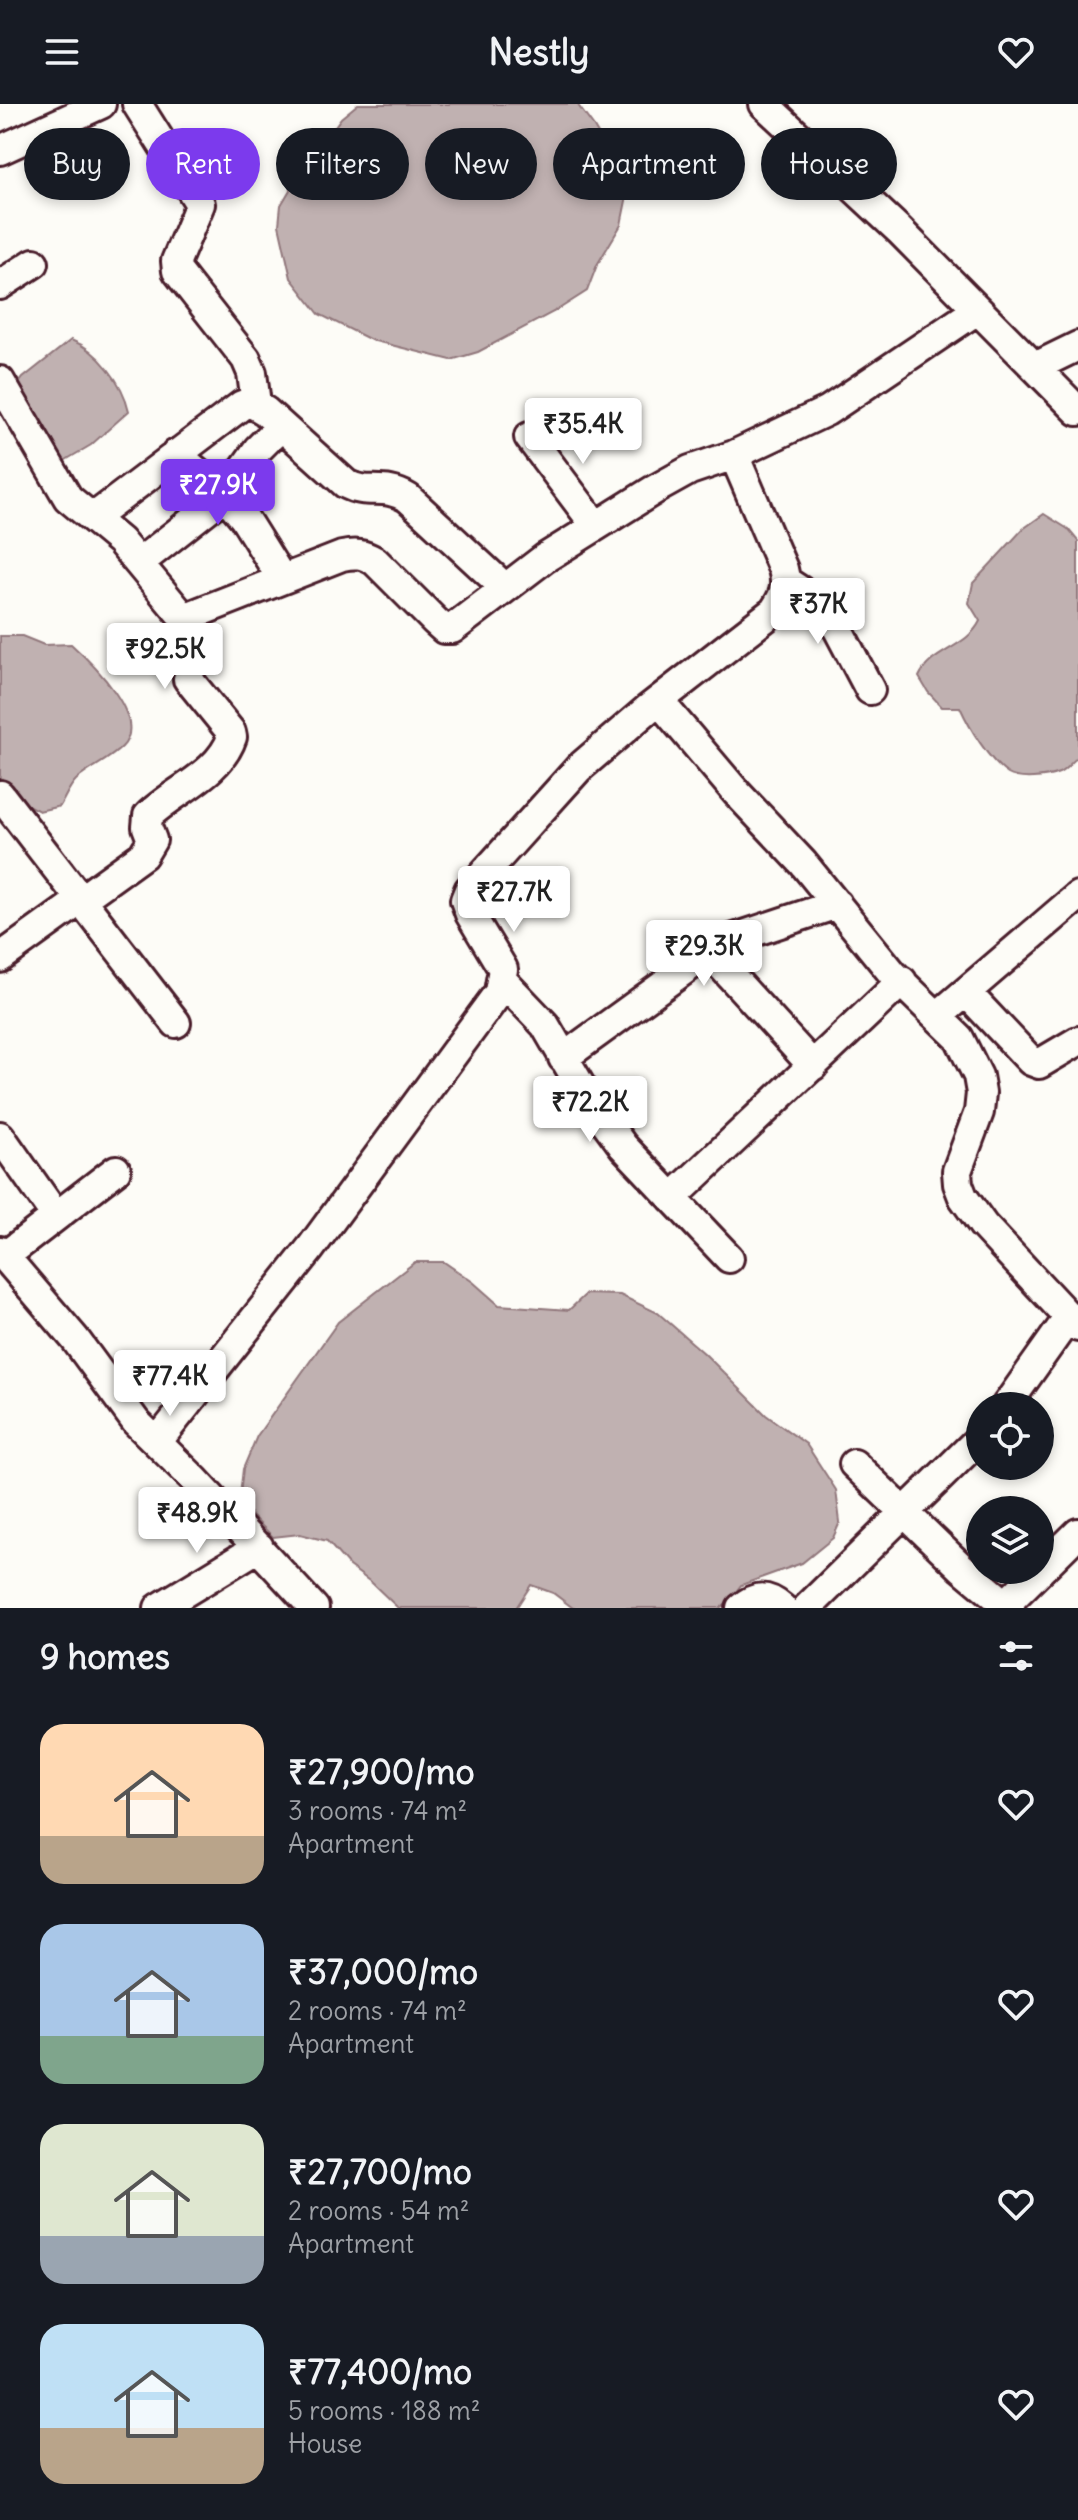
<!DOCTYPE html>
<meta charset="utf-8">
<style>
:root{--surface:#171b24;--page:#20242c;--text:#f1f3f6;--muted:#9ea1a6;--accent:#7c3aed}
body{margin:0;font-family:Delius,sans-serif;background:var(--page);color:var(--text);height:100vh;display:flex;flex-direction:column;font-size:30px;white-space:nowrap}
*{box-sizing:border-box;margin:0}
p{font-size:26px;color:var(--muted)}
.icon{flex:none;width:44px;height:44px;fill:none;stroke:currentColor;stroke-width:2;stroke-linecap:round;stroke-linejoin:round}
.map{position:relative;height:1504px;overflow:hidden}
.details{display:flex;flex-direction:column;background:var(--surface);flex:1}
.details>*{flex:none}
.top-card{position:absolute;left:24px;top:24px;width:1030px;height:72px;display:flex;gap:16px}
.controls{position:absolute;left:966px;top:1288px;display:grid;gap:16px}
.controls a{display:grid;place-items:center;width:88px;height:88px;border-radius:50%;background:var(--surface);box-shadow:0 4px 12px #0003;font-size:40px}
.price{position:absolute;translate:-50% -68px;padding:0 18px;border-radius:8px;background:#fff;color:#222;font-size:26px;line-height:52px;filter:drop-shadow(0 2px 4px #0008)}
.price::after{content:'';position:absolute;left:50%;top:48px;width:24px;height:18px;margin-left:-12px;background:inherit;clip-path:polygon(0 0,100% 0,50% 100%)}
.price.active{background:var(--accent);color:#fff}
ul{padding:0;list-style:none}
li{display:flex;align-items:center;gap:24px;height:200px;padding:0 40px}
li span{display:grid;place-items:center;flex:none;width:224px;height:160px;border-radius:24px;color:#555}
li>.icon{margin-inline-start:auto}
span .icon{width:96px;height:96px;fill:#fffc;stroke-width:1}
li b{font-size:34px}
h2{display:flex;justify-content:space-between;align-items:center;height:96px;padding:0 40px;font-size:34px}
.tag{padding:0 28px;border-radius:36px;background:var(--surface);box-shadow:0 4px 12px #0003;font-size:28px;line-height:72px}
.tag.active{background:var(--accent);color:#fff}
header{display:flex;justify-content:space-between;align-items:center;height:104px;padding:0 40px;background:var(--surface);font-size:36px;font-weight:700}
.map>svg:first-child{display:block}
.water{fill:#c0b1b1;stroke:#91777b;stroke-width:2}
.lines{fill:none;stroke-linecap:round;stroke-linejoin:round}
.minor-casing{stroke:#4a1f2b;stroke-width:34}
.minor{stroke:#fdfcf7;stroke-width:28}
</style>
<header><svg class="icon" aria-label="menu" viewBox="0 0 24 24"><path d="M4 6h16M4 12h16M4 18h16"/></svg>Nestly<svg class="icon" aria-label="heart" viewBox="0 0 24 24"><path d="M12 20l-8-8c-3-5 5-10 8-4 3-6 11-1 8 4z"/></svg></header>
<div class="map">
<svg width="1078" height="1504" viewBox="0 0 1078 1504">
<rect width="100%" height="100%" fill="#fdfcf7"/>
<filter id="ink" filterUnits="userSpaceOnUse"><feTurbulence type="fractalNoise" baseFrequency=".0125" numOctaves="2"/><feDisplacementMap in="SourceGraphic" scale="16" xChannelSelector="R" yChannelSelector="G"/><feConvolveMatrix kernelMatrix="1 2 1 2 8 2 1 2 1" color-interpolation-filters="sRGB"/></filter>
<g filter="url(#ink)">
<!-- water -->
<path class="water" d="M358,0h219l17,23 35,59 -8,39 -24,40 -10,26 -28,18 -81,43 -27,8 -80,-20 -52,-26 -28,-36 -12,-53 2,-20 13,-22 47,-65z
M71,236c27,10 52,43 58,71l-38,34 -32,19 -45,-74 9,-12z
M1044,410l24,15 10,12v216c-7,5 -12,13 -19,16 -13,5 -39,8 -51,1 -19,-13 -39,-47 -48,-67h-18l-14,-15 -9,-15c12,-27 48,-29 61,-56l-11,-18 4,-20 50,-54z
M0,532h22l22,9 27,-1c20,18 79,75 51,103 -13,13 -32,21 -46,33 -7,7 -11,18 -16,26l-21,5 -23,-12 -16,-23z
M415,1158h29l29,20 26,23 70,5 17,-16 34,1 38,18 47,41 61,61 40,29 30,46 4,32 -7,16 -31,25 -61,22 -13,17 -8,6h-147l-20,-15 -22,-8 -15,23h-118l-26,-25 -23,-17 -22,-25 -27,-7 -27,3 -21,-21 -12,-21 3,-26 14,-33 81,-114z"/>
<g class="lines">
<!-- minor casing -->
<g class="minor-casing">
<path id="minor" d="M137,0l63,100 -24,57 1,10 69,88 6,14 4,31
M764,0l135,126 179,181
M0,46l101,-46
M0,181l34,-22
M1035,263l43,-21
M0,277l68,117 52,43 64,77 13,27 -9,34 43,53 1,5c-12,37 -59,54 -84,79l-1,11 5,13 -9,15 -143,103
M529,333l67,89
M176,350l49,41 19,23 38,61
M93,414l149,-113 8,-3 15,9 81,73c23,12 37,-1 62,14l96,89
M139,459l86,-68 33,-46 23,-23
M787,478l26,17 19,19 38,72
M184,514l158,-62c14,-3 21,-2 33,5l60,60 9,8h8l93,-71 109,-68 36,-20 44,-15 93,-44 150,-101
M659,597l77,91 67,71 90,111 66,64 19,38 3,17 -2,19 -22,59 1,13 5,13 20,28 95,102
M0,691l176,228
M709,848l104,114
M503,877l42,44 42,72 36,49 106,112
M966,888l65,69 8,3 39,-23
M939,911l139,-119
M563,954l146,-106 23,-13 105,-35
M0,1032l56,80
M672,1094l230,-217
M0,1147l75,88 61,83 59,58 119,128
M5,1152l111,-86
M1006,1302l63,-89
M157,1338l153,-193 189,-257 4,-23 -33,-55 -5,-14 4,-10 110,-122 70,-60 125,-97c10,-15 14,-24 9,-42l-49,-114
M854,1360l108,104 48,40
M1006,1500l72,-71
M159,1504l100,-61
M741,1504c15,-13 26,-13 41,0
M807,1504l173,-170"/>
</g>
<!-- minor -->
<use href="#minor" class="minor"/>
</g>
</g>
</svg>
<div class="controls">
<a><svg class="icon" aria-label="locate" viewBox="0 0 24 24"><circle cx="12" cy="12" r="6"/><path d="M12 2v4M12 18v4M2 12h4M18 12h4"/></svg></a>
<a><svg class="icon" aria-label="layers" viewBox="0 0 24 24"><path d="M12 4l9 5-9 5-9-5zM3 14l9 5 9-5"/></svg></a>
</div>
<b class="price" style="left:583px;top:362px">₹35.4K</b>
<b class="price active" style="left:218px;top:423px">₹27.9K</b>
<b class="price" style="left:818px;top:542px">₹37K</b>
<b class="price" style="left:165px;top:587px">₹92.5K</b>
<b class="price" style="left:514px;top:830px">₹27.7K</b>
<b class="price" style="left:704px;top:884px">₹29.3K</b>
<b class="price" style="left:590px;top:1040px">₹72.2K</b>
<b class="price" style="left:170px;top:1314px">₹77.4K</b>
<b class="price" style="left:197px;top:1451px">₹48.9K</b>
<div class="top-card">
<a class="tag">Buy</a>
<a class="tag active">Rent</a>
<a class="tag">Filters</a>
<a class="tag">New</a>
<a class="tag">Apartment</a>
<a class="tag">House</a>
</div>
</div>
<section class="details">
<h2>9 homes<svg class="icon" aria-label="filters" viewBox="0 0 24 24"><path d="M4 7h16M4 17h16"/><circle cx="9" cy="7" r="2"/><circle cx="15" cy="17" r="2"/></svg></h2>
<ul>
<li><span style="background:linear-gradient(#ffd9b3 70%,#b9a48a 0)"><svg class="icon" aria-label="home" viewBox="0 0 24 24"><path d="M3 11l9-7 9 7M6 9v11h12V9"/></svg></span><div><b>₹27,900/mo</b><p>3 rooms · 74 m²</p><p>Apartment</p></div><svg class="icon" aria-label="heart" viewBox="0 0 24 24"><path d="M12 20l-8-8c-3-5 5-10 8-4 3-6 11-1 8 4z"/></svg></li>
<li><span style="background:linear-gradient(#a9c7e8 70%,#7fa58c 0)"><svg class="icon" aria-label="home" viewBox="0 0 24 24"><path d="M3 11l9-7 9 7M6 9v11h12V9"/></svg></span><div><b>₹37,000/mo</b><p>2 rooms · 74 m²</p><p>Apartment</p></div><svg class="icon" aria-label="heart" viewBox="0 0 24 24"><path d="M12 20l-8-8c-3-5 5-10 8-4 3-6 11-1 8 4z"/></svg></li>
<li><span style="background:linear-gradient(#dfe7d0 70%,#9aa5b1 0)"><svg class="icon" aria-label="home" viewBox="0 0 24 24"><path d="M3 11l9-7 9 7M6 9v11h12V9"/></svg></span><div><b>₹27,700/mo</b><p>2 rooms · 54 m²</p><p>Apartment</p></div><svg class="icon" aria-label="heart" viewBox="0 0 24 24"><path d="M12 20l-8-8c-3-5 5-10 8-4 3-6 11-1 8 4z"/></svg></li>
<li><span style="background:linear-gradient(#bfe0f5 65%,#b9a48a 0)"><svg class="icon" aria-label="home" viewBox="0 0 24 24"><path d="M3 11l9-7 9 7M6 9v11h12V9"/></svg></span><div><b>₹77,400/mo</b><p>5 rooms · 188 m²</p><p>House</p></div><svg class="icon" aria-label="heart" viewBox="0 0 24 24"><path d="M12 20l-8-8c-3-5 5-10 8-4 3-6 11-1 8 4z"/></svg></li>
</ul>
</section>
